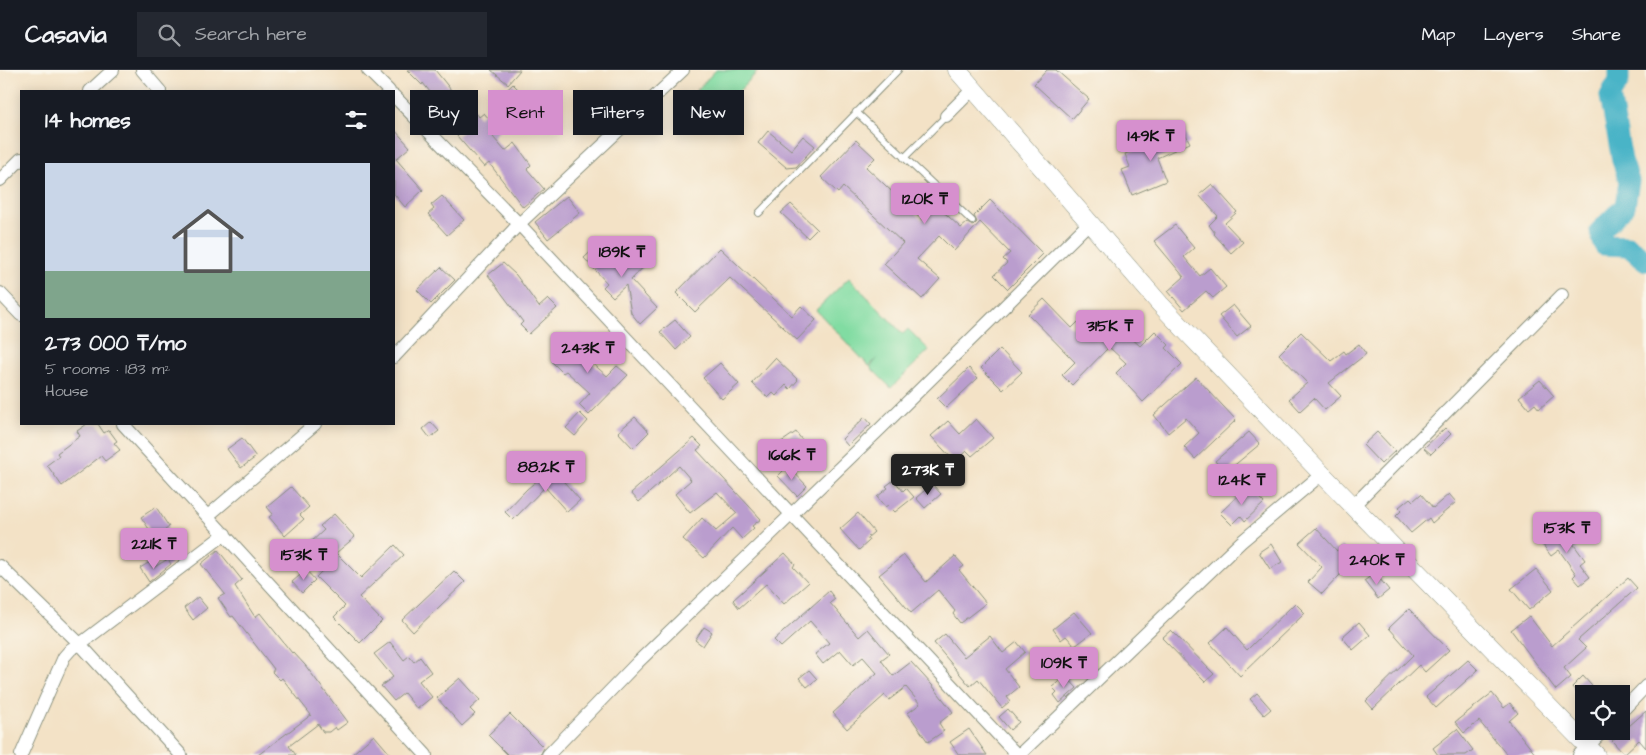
<!DOCTYPE html>
<meta charset="utf-8">
<style>
:root{--surface:#171b24;--page:#242831;--text:#f1f3f6;--muted:#9ea1a6;--line:#363941;--accent:#d690ce}
body{margin:0;font-family:"Architects Daughter",sans-serif;background:var(--page);color:var(--text);height:100vh;display:flex;flex-direction:column;font-size:19px;white-space:nowrap}
*{box-sizing:border-box;margin:0}
p{font-size:16px;color:var(--muted)}
.icon{flex:none;width:28px;height:28px;fill:none;stroke:currentColor;stroke-width:2;stroke-linecap:round;stroke-linejoin:round}
.map{position:relative;flex:1;overflow:hidden}
.side{position:absolute;left:20px;top:20px;width:375px;height:335px;display:flex;flex-direction:column;background:var(--surface);border-radius:0px;box-shadow:0 2px 12px #0003}
.side>*{flex:none}
.hud{position:absolute;left:410px;top:20px;width:475px;height:45px;display:flex;gap:10px}
.buttons{position:absolute;left:1575px;top:615px;display:grid;gap:10px}
.buttons a{display:grid;place-items:center;width:55px;height:55px;border-radius:0px;background:var(--surface);box-shadow:0 2px 12px #0003;font-size:25px}
.price{position:absolute;translate:-50% -42px;padding:0 11px;border-radius:5px;background:var(--accent);color:#111;font-size:16px;line-height:32px;filter:drop-shadow(0 1px 2px #0008)}
.price::after{content:'';position:absolute;left:50%;top:30px;width:15px;height:11px;margin-left:-8px;background:inherit;clip-path:polygon(0 0,100% 0,50% 100%)}
.price.active{background:#222;color:#fff}
ul{padding:0;list-style:none}
li{display:grid;align-content:center;gap:10px;height:265px;padding:0 25px}
li+li{border-top:1px solid var(--line)}
li span{display:grid;place-items:center;height:155px;border-radius:0px;color:#555}
li>.icon{margin-inline-start:auto}
span .icon{width:90px;height:90px;fill:#fffc;stroke-width:1}
li b{font-size:21px}
h2{display:flex;justify-content:space-between;align-items:center;height:60px;padding:0 25px;font-size:21px}
.pill{padding:0 18px;border-radius:0px;background:var(--surface);box-shadow:0 2px 12px #0003;font-size:18px;line-height:45px}
.pill.active{background:var(--accent);color:#111}
header{display:flex;align-items:center;gap:30px;box-sizing:border-box;height:70px;padding:0 25px;background:var(--surface);border-bottom:1px solid var(--line)}
header strong{font-size:24px}
nav{display:flex;gap:28px;margin-inline-start:auto;font-size:18px}
.search{width:350px;height:45px;background:var(--page);display:flex;align-items:center;gap:12px;box-sizing:border-box;padding:0 18px;border-radius:0px;color:var(--muted);font-size:19px}
.map>svg:first-child{display:block}
.green{fill:#81dca2;stroke:#508c6b}
.lines{fill:none;stroke-linecap:round;stroke-linejoin:round}
.river{stroke:#49b4c7;stroke-width:21}
.building{fill:#ba9dce}
.lane-casing{stroke:#89907d;stroke-width:8}
.street-casing{stroke:#89907d;stroke-width:14}
.secondary-casing{stroke:#89907d;stroke-width:19}
.lane{stroke:#fff;stroke-width:6}
.street{stroke:#fff;stroke-width:12}
.secondary{stroke:#fff;stroke-width:18}
</style>
<header>
<strong>Casavia</strong>
<div class="search"><svg class="icon" aria-label="search" viewBox="0 0 24 24"><circle cx="10" cy="10" r="6"/><path d="M15 15l6 6"/></svg>Search here</div>
<nav><a>Map</a><a>Layers</a><a>Share</a></nav>
</header>
<div class="map">
<svg width="1646" height="685" viewBox="0 0 1646 685">
<rect width="100%" height="100%" fill="#fbf7ec"/>
<filter id="ink" filterUnits="userSpaceOnUse"><feTurbulence type="fractalNoise" baseFrequency=".02" numOctaves="2"/><feDisplacementMap in="SourceGraphic" scale="10" xChannelSelector="R" yChannelSelector="G"/><feConvolveMatrix kernelMatrix="1 2 1 2 8 2 1 2 1" color-interpolation-filters="sRGB"/></filter>
<filter id="wash" filterUnits="userSpaceOnUse"><feTurbulence type="fractalNoise" baseFrequency=".0096" numOctaves="4" result="noise"/><feDisplacementMap in="SourceGraphic" scale="20" xChannelSelector="R" yChannelSelector="G"/><feGaussianBlur stdDeviation="1.12" result="paint"/><feColorMatrix in="noise" values="0 0 0 0 0 0 0 0 0 0 0 0 0 0 0 0 0 1.4 0 .05"/><feComposite in="paint" operator="in"/></filter>
<g filter="url(#wash)">
<rect width="100%" height="100%" fill="#f3e2c6"/>
<!-- green -->
<path class="green" d="M716,0h43l-40,42 -22,-22z
M849,208l54,56 5,-5 21,21 -38,38 -21,-21 8,-9 -9,8 -53,-56z"/>
<g class="lines">
<!-- river -->
<path class="river" d="M1619,0v11l-9,15 12,64 7,21 -4,25 -25,25 4,14 24,1 18,15"/>
</g>
<g id="blocks">
<!-- building -->
<path class="building" d="M407,0h28l16,20 -14,11 -14,-18 -1,2z
M491,0h29l-12,14z
M1047,0h9l33,29 -17,20 -38,-35z
M513,14l9,9 -14,13 -9,-9z
M471,35l8,12 5,-4 15,18 -6,6 12,14 10,-8 16,22 -4,4 17,20 -21,18 -34,-44 -5,4 -27,-31 6,-5 -9,-13z
M1182,57l8,16 -33,15 9,23 -34,14 -10,-25 8,-3 -5,-13 41,-17 -1,-2z
M394,59l16,18 -14,12 27,31 -18,17 -11,-13z
M768,61l23,19 12,-14 12,10 -19,21 -9,1 -29,-25z
M856,70l19,18 -9,9 56,53 14,-15 25,23 6,-5 6,3 4,-4 -3,-6 16,-16 53,54 -35,35 -14,-14 13,-12 -4,-4 7,-6 -30,-31 -26,29 -15,-15 -22,23 23,20 -18,20 -38,-35 19,-21 -60,-56 -5,6 -17,-16z
M1212,114l25,28 -12,11 18,19 -12,11 -17,-19 1,-1 -6,-8 9,-9 -19,-21z
M442,126l22,24 -17,15 -19,-21 6,-5 -3,-4z
M567,126l13,17 -32,26 -13,-17z
M791,134l26,25 -9,9 -27,-25z
M1175,155l19,23 -10,9 16,19 10,-8 16,19 -13,11 -7,-7 -22,19 -16,-19 16,-14 -30,-36z
M611,174l19,20 13,-14 8,9 -20,21 26,28 -17,16 -9,-11 -5,-28 -13,12 -10,-10 4,-4 -23,-25 14,-13 5,5z
M720,178l72,68 9,-10 15,14 -19,20 -67,-62 -35,34 -19,-19z
M503,193l13,12 23,32 9,-8 9,9 -28,26 -9,-9 3,-3 -35,-47z
M441,197l14,13 -24,24 -14,-14z
M1044,229l28,29 6,-6 20,19 17,-18 25,23 15,-15 14,14 -3,3 16,16 -39,38 -27,-29 10,-10 -17,-16 -37,38 -10,-10 13,-13 -47,-48z
M1233,235l18,21 -14,11 -18,-21z
M675,250l15,17 -14,13 -16,-18z
M1301,262l30,29 13,-10 2,3 13,-10 7,10 -37,29 12,13 -16,14 -11,-12 -14,13 -11,-12 18,-16 -28,-29z
M581,264l11,12 -9,9 24,21 10,-10 11,9 -39,40 -10,-10 11,-12 -24,-22 -3,2 -11,-11z
M1000,279l22,23 -19,18 -22,-22z
M775,288l23,22 -8,9 -4,-4 -10,11 -3,-3 -5,5 -16,-15z
M720,293l19,21 -17,15 -19,-21z
M969,298l9,10 -32,30 -9,-9z
M1196,307l40,43 -41,39 -11,-12 15,-14 -13,-15 -18,15 -14,-18z
M1540,310l14,16 -15,13 -4,-5 -6,5 -10,-12z
M580,343l8,8 -13,15 -9,-8z
M635,347l14,15 -16,16 -15,-16z
M865,347l6,7 -23,22 -6,-7z
M976,349l17,19 -21,18 -5,-5 -12,11 -24,-26 17,-15 12,13z
M431,352l8,9 -9,7 -7,-9z
M87,354h11l6,9 5,-3 8,11 -3,2 6,7 -15,11 -4,-5 -39,30 -15,-21 12,-9 -2,-3 23,-17 -3,-5z
M1445,358l6,6 -20,20 -7,-6z
M796,362l17,23 -19,13 -17,-23z
M1249,362l11,12 -35,29 -10,-12z
M1377,362l18,19 -14,13 -18,-19z
M242,368l14,19 -15,11 -14,-19z
M694,368l8,8 -5,4 64,69 -9,7 2,2 -12,11 -10,-11 -28,30 -21,-19 19,-21 14,13 21,-18 -20,-21 -27,21 -15,-19 16,-14 -12,-14 -40,36 -8,-9z
M557,394l5,5 -5,5 23,26 -13,12 -22,-25 -32,33 -8,-8 22,-23z
M788,396l19,20 -10,10 -19,-20z
M894,410l9,11 3,-3 8,9 -19,15 -7,-7 -3,2 -8,-10 11,-9 -2,-2z
M932,414l9,10 -16,14 -9,-10z
M1248,416l16,17 -19,18 -4,-5 -9,9 -12,-12z
M291,417l18,20 -9,8 4,4 -19,17 -16,-19 4,-3 -6,-7z
M1421,424l12,14 16,-14 7,8 -24,21 -3,-5 -18,15 -15,-17 6,-6 -3,-3 11,-9 3,3z
M156,437l13,20 -14,11 -14,-21z
M858,443l16,19 -7,6 2,3 -10,9 -19,-21z
M334,444l21,23 -19,16 25,25 34,-33 9,10 -45,42 23,24 -22,22 -26,-26 11,-11 -29,-29 12,-12 -20,-20 16,-15 -4,-4z
M1316,458l21,23 4,-5 14,13 -33,35 -14,-12 14,-15 -23,-24z
M1556,460l8,11 5,-3 16,22 -5,4 10,13 -10,8 -7,-8 3,-3 -17,-24 -8,6 -11,-15z
M1271,474l11,18 -12,7 -11,-17z
M218,480l24,30 -7,6 20,31 5,-4 32,40 1,-1 12,13 43,57 -11,8 -2,-3 -6,5h-6l-5,-8 -29,22 7,9h-38l53,-40 -29,-37 -2,2 -8,-8 2,-3 -41,-53 -2,1 -13,-19 7,-4 -24,-30z
M785,483l10,11 -2,3 15,16 -24,21 -18,-20 -27,24 -6,-8z
M904,485l22,27 29,-26 9,10 -5,4 27,33 -26,20 -7,-9 2,-3 -17,-21 -27,23 -32,-38z
M168,489l3,5 -22,18 -9,-14 10,-6 3,6z
M1536,499l17,21 -24,20 -18,-21z
M306,500l9,10 -13,13 -10,-11z
M454,501l11,11 -52,50 -11,-12z
M1375,503l14,17 -11,9 -14,-18z
M1628,508l9,10 -59,52 8,8 -22,20 7,9 -15,13 -45,-60 18,-14 23,30z
M829,521l6,8 -5,4 29,34 9,-8 21,25 -8,6 12,16 18,-14 21,23 21,27 -14,11 5,8 -16,11 -20,-29 12,-9 -14,-17 -17,13 -4,-5 -38,34 -14,-16 44,-40 -14,-16 -10,8 -13,-15 -17,14 -8,-10 14,-11 -19,-22 -29,26 -7,-7z
M198,527l9,11 -14,12 -9,-12z
M1295,533l10,10 -65,63 -30,-33 17,-16 20,23z
M1409,539l40,41 -24,22 -6,-7 -46,44 -7,-8 47,-46 -24,-27z
M1074,542l18,21 -17,13 -9,-10 -5,4 -8,-11z
M1359,552l11,13 -17,15 -11,-13z
M704,557l8,5 -9,14 -8,-6z
M1171,560l43,44 -9,8 -43,-44z
M945,564l19,23 26,-21 13,17 14,-11 8,10 -20,17 14,18 -12,10 3,4 -8,7 -24,-29 -8,7 -36,-43z
M390,572l14,18 5,-4 5,6 6,-5 11,15 -12,9 13,16 -15,12 -13,-16 -10,8 -13,-15 12,-9 -19,-23z
M1468,590l10,10 -42,38 -10,-11z
M809,600l8,9 -10,8 -8,-9z
M1066,606l11,12 -17,15 -6,-8 3,-3 -5,-5z
M1583,606l16,18h-21l-6,-7z
M460,608l20,22 -10,9 5,5 -13,12 -25,-28z
M1257,623l14,16 -7,6 -14,-16z
M1492,623l12,15 6,-5 8,10 -9,8 27,34h-29l-28,-34 -15,12 -9,-11z
M1008,639l11,13 -9,8 -11,-13z
M1646,641v37l-7,-8 -15,14 -12,-13z
M510,644l34,34 -4,7h-32l-20,-20z
M969,659l18,26h-28l-9,-13z
M1457,659l16,21 -7,5h-28l-5,-7z
M374,665l17,20h-40z"/>
</g>
</g>
<g filter="url(#ink)">
<use href="#blocks" fill-opacity="0" stroke="#89907d" stroke-width="1"/>
<g class="lines">
<!-- lane casing -->
<g class="lane-casing">
<path id="lane" d="M856,42l116,109
M904,88l42,-42
M759,143l139,-143"/>
</g>
<!-- street casing -->
<g class="street-casing">
<path id="street" d="M142,0l18,21
M368,0l21,21
M90,21l23,-21
M394,26l125,128 498,531
M946,46l27,-27
M0,110l21,-21
M0,223l21,22
M394,287l125,-133 164,-154
M123,354l303,331
M1353,436l209,-211
M209,445l106,-91
M0,496l80,78 101,111
M1621,642l25,-26
M21,685l43,-98 7,-8 9,-5 145,-110
M548,685l90,-93 243,-234 209,-206
M1019,685l222,-213 81,-68
M1579,685l24,-24"/>
</g>
<!-- secondary casing -->
<g class="secondary-casing">
<path id="secondary" d="M957,0l203,234 162,170 274,281"/>
</g>
<!-- lane -->
<use href="#lane" class="lane"/>
<!-- street -->
<use href="#street" class="street"/>
<!-- secondary -->
<use href="#secondary" class="secondary"/>
</g>
</g>
</svg>
<div class="buttons">
<a><svg class="icon" aria-label="locate" viewBox="0 0 24 24"><circle cx="12" cy="12" r="6"/><path d="M12 2v4M12 18v4M2 12h4M18 12h4"/></svg></a>
</div>
<b class="price" style="left:1151px;top:92px">149K ₸</b>
<b class="price" style="left:925px;top:155px">120K ₸</b>
<b class="price" style="left:622px;top:208px">189K ₸</b>
<b class="price" style="left:1110px;top:282px">315K ₸</b>
<b class="price" style="left:588px;top:304px">243K ₸</b>
<b class="price" style="left:792px;top:411px">166K ₸</b>
<b class="price" style="left:546px;top:423px">88.2K ₸</b>
<b class="price active" style="left:928px;top:426px">273K ₸</b>
<b class="price" style="left:1242px;top:436px">124K ₸</b>
<b class="price" style="left:1567px;top:484px">153K ₸</b>
<b class="price" style="left:154px;top:500px">221K ₸</b>
<b class="price" style="left:304px;top:511px">153K ₸</b>
<b class="price" style="left:1377px;top:516px">240K ₸</b>
<b class="price" style="left:1064px;top:619px">109K ₸</b>
<div class="hud">
<a class="pill">Buy</a>
<a class="pill active">Rent</a>
<a class="pill">Filters</a>
<a class="pill">New</a>
</div>
<section class="side">
<h2>14 homes<svg class="icon" aria-label="filters" viewBox="0 0 24 24"><path d="M4 7h16M4 17h16"/><circle cx="9" cy="7" r="2"/><circle cx="15" cy="17" r="2"/></svg></h2>
<ul>
<li><span style="background:linear-gradient(#c9d6e8 70%,#7fa58c 0)"><svg class="icon" aria-label="home" viewBox="0 0 24 24"><path d="M3 11l9-7 9 7M6 9v11h12V9"/></svg></span><div><b>273 000 ₸/mo</b><p>5 rooms · 183 m²</p><p>House</p></div></li>
</ul>
</section>
</div>
